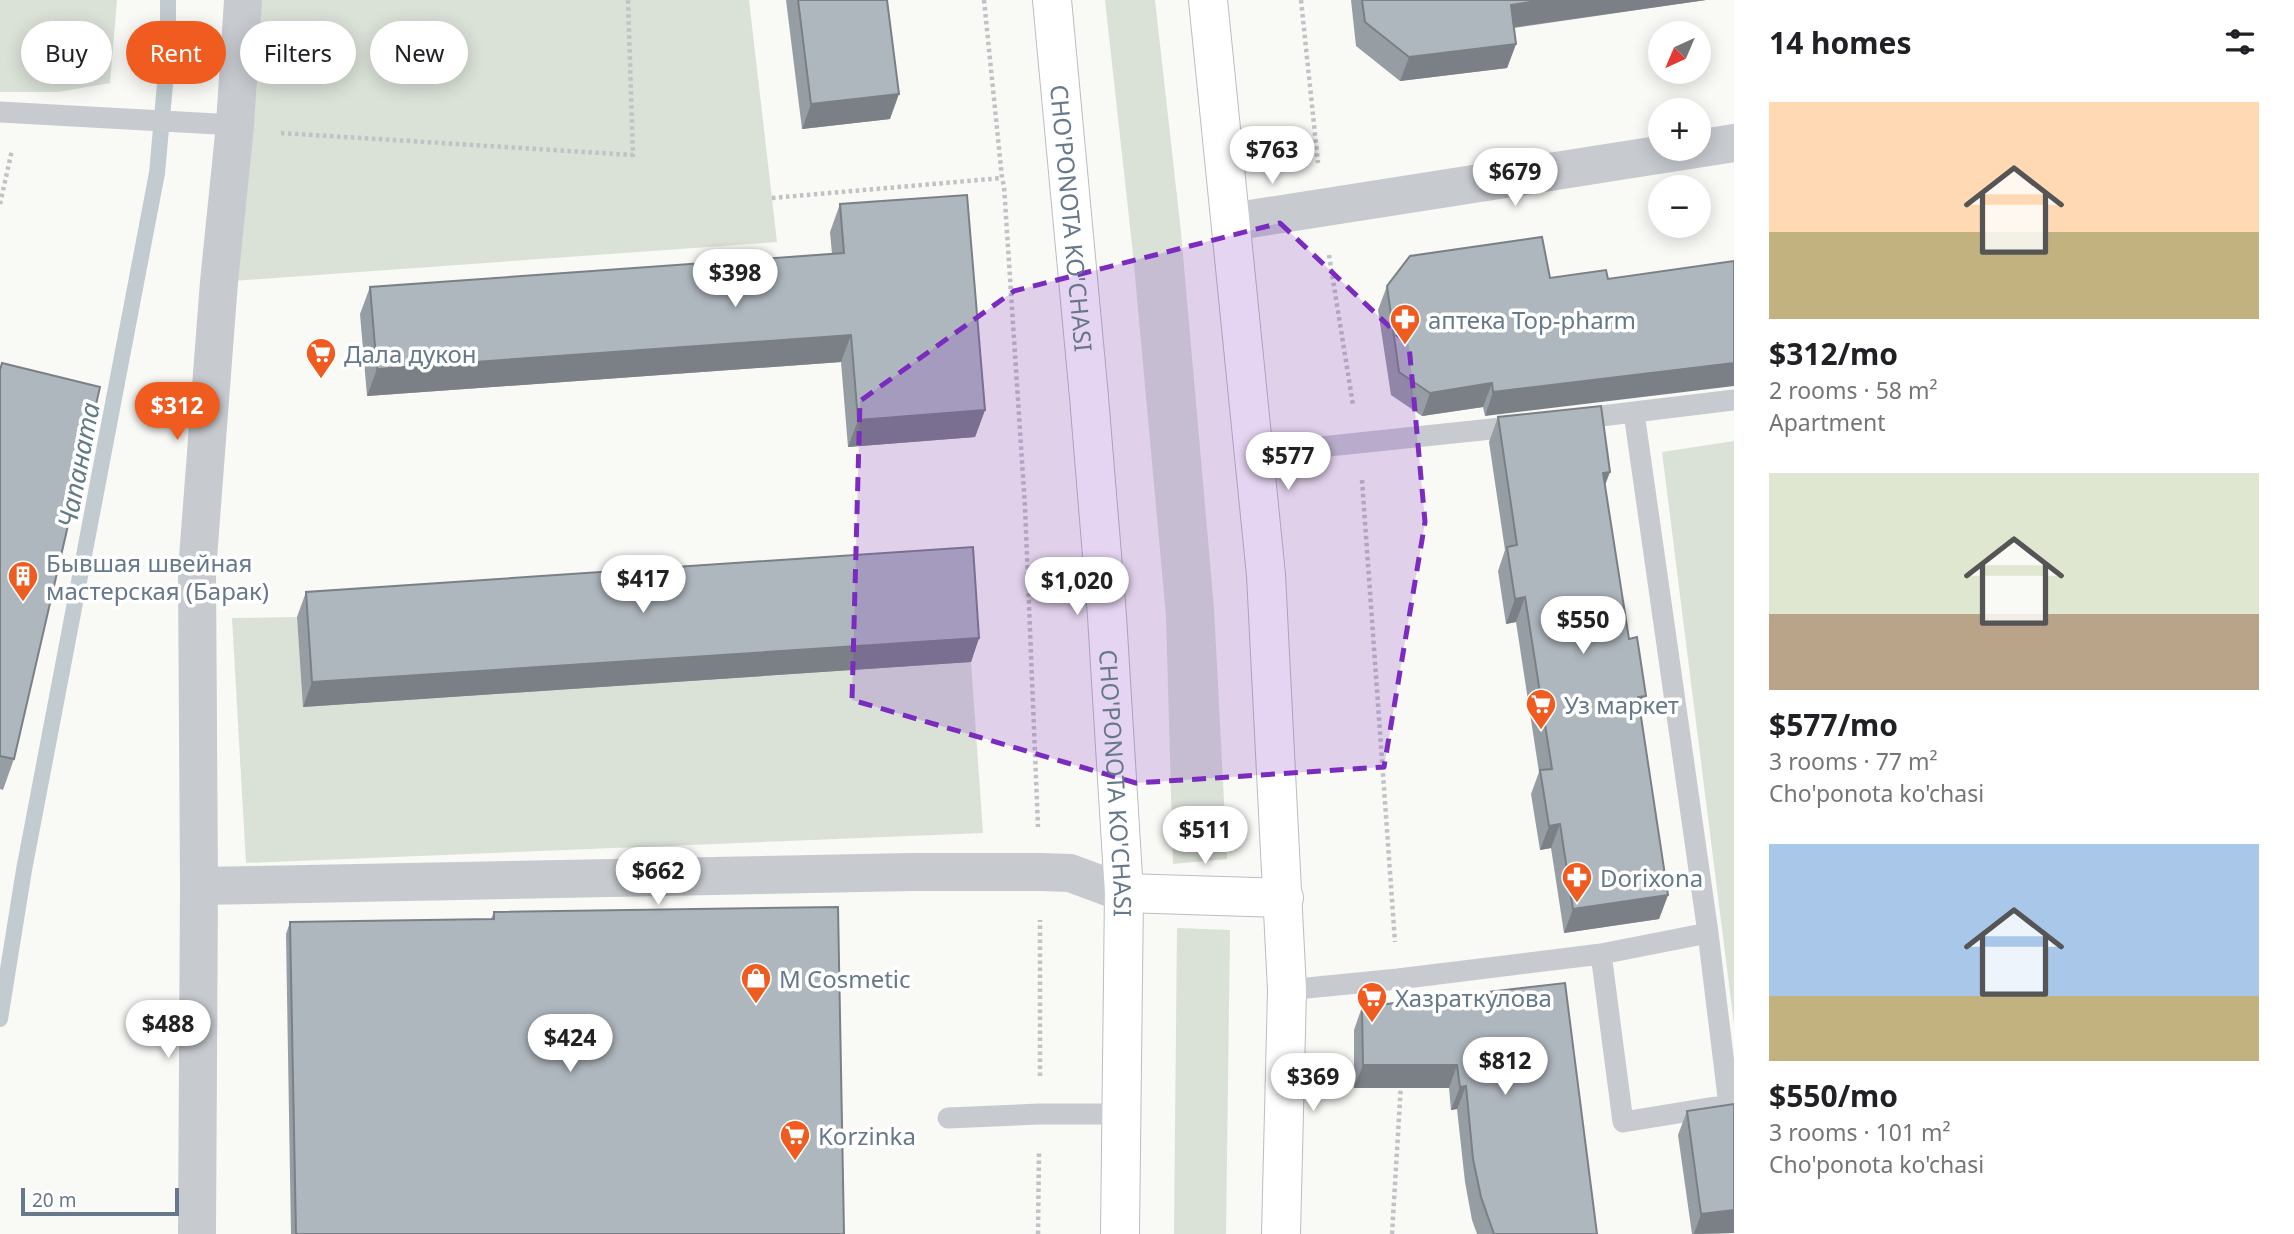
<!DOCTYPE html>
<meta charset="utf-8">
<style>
:root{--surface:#fff;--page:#f6f6f6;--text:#202124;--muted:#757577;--accent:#f05b20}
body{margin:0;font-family:"Noto Sans",sans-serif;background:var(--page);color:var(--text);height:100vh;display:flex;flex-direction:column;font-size:26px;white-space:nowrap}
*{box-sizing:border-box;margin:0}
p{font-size:23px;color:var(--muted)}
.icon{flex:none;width:38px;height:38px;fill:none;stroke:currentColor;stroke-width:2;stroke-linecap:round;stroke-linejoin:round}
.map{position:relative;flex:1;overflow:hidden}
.drawer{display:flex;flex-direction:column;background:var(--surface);width:560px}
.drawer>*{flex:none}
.hud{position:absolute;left:21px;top:21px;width:665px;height:63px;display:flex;gap:14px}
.needle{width:46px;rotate:224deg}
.controls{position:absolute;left:1648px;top:21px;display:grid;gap:14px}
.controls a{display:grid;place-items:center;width:63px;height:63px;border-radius:50%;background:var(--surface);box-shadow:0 4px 18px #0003;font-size:35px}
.scale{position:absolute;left:21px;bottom:18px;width:158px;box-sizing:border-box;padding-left:7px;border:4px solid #66788a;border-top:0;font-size:19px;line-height:24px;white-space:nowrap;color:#66788a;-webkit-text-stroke:5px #fff;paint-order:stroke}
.price{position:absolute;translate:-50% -60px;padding:0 16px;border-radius:24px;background:#fff;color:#222;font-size:23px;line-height:46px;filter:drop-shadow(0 2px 4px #0008)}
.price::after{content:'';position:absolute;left:50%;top:42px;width:21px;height:16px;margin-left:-10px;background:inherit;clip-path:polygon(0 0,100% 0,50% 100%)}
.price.on{background:var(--accent);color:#fff}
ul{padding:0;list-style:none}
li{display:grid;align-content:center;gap:14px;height:371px;padding:0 35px}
li span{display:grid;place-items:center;height:217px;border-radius:0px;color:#555}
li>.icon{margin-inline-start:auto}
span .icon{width:126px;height:126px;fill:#fffc;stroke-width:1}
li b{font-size:30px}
h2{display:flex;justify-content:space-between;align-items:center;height:84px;padding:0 35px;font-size:30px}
.tag{padding:0 24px;border-radius:32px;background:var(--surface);box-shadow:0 4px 18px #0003;font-size:24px;line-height:63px}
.tag.on{background:var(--accent);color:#fff}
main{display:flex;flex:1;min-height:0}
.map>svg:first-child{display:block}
.green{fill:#dae1d7}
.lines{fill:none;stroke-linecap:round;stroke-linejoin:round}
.stream{stroke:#c1cbd0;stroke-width:16}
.secondary-casing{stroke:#b9bec3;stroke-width:40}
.path{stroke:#c0c3c5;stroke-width:4.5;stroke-dasharray:3.5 3.5;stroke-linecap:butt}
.service{stroke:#c7cbcf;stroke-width:21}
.minor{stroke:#c7cbcf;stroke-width:38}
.secondary{stroke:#fff;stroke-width:38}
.wall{fill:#969da3}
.shaded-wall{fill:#7a8085}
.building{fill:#afb7be;stroke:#7a8085;stroke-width:2}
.marked{fill:#7b2cbf;fill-opacity:0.2;stroke:#7b2cbf;stroke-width:5;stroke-dasharray:14 9;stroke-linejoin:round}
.labels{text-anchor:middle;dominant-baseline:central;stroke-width:7;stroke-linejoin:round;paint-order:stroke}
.street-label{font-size:24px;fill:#66788a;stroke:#fff}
.poi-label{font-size:24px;fill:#66788a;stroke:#fff;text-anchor:start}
.water-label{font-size:26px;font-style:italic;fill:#627a84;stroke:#fff}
</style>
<main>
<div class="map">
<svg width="1734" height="1234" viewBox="0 0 1734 1234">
<rect width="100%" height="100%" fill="#f9f9f6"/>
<!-- green -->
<path class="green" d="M0,0h117l-7,83 -52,9h-58z
M243,0h506l28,242 -558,40z
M1105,0h50l26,232 33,376 13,251 -54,5 -7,-248 -33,-362z
M1734,441v583l-72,-572z
M297,617l7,90 667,-45 12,171 -737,30 -14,-245z
M1177,928l53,2 -4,304h-52z"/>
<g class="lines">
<!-- stream -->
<path class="stream" d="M0,1019l24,-149 133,-697 11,-122v-51"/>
<!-- secondary casing -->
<g class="secondary-casing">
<g id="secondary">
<path id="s1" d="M1052,0l37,397 18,219 17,277 -4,341"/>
<path d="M1208,0l58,575 21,415 -6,244"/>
<path d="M1124,893l160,5"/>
</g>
</g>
<!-- path -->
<path class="path" d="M984,0l18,178 2,8 21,321 13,320
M1301,0l17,163
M281,133l352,22 -5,-155
M772,198l230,-20
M0,204l12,-54
M1329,255l24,150
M1362,480l33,462
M1040,1076v-156
M1038,1234l1,-83
M1392,1234l9,-150"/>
<!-- service -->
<path class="service" d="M0,112l235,13
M1634,413l74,520 21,172
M1576,419l158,-19
M1254,454l266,-28
M1601,954l22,168 92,-15
M1287,990l111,-11 203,-25 107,-21
M948,1118l92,-4h82"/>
<!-- minor -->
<path class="minor" d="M1231,222l503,-79
M199,886l713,-14h128l30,1 54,20
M197,1234l2,-348 -2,-315 22,-289 16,-157 8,-125"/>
<!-- secondary -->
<use href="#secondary" class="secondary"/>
</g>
<!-- wall -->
<path class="wall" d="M786,0h101l3,119 -88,10z
M1351,0h355l-192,28 2,16 -9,24 -107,13 -44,-35z
M840,204l145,206 -10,27 -127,10 -7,-85 -474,34 -7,-82 10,-27 462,-33 -2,-22z
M1550,278l-65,138 -2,-9 -61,9 -31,-21 -13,-85 9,-24z
M2,363l12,396 -11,31 -3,-1v-421z
M1498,417l107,69 63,409 -9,24 -95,14 -13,-85 -11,2 -9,-56 8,-22 -23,-150 -10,2 -8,-53 7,-21 -16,-108z
M306,592l673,46 -8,24 -668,45 -6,-90z
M494,912l350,322h-553l-5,-300 4,-12 201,-3z
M1565,983l32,251h-120l-5,-14 -7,-38 -8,-73 -6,1 -2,-22h-95v-58l8,-23z
M1734,1104v129l-42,1 -14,-99 9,-24z"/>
<!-- shaded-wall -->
<path class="shaded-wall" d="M1544,0h162l-204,29 9,-24z
M1516,44l-9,24 -107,13 9,-24z
M899,94l-9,25 -88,10 9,-25z
M851,335l-10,27 -474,34 10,-27z
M1734,363v23l-249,30 8,-24z
M1492,383l-9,24 -61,9 8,-23z
M985,410l-10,27 -127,10 10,-27z
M1610,472l-9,24 2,-23z
M1525,597l-9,25 -10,2 9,-25z
M979,638l-8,24 -668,45 9,-25z
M1646,696l-9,25 1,-24z
M1560,824l-9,24 -11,2 9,-24z
M1668,895l-9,24 -95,14 9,-24z
M1363,1065h94l-8,23h-95z
M1466,1086l-9,23 -6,1 9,-23z
M1734,1210v23l-40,1 7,-20z"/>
<!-- building -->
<path class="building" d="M798,0h89l12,94 -88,10z
M1362,0h182l-33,5 5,39 -107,13 -44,-35z
M967,195l18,215 -127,10 -7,-85 -474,34 -7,-82 474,-34 -4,-49z
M1542,237l8,41 56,-8 2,9 126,-18v102l-241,29 -1,-9 -62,10 -31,-21 -12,-86 23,-30z
M2,363l98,24 -86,372 -14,-3v-386z
M1601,406l9,66 -7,1 26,166 8,-2 9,59 -8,1 30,198 -95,14 -13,-85 -11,2 -9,-56 12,-1 -27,-172 -10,2 -8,-52 10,-2 -19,-128z
M973,547l6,91 -667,44 -6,-90z
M838,907l6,327h-548l-6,-312 204,-3v-7z
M1565,983l32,251h-103l-13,-37 -8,-38 -7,-73 -6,1 -3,-22h-94l-1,-58z
M1734,1104v106l-33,4 -14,-103z"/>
<!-- marked area -->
<path class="marked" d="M1280,223l129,122 16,177 -41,245 -248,16 -284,-83 8,-299 154,-110z"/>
<!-- icons -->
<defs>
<g id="pharmacy-pin" transform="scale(1.575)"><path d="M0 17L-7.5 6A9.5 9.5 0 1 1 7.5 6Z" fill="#f05b20" stroke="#fff"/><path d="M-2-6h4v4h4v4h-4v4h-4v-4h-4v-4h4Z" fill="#fff"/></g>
<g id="supermarket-pin" transform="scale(1.575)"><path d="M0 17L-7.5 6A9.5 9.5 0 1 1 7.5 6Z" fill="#f05b20" stroke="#fff"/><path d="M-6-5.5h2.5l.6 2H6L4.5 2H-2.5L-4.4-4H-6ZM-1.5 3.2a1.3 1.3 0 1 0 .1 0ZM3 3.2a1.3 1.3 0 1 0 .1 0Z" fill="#fff"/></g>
<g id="building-pin" transform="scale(1.575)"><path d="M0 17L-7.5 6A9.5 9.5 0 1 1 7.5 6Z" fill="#f05b20" stroke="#fff"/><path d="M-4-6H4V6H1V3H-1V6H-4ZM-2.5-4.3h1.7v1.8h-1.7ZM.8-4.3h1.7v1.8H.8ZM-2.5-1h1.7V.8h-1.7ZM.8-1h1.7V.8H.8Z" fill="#fff"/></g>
<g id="shop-pin" transform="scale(1.575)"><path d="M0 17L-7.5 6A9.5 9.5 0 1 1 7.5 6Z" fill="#f05b20" stroke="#fff"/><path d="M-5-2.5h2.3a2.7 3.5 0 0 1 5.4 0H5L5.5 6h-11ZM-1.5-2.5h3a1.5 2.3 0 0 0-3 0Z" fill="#fff"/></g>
</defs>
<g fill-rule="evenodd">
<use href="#pharmacy-pin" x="1405" y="319"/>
<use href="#supermarket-pin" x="321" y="353"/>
<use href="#building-pin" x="23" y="576"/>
<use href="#supermarket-pin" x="1541" y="704"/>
<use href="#pharmacy-pin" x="1577" y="877"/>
<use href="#shop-pin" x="756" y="978"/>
<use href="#supermarket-pin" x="1372" y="997"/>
<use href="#supermarket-pin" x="795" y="1135"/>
</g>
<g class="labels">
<!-- street labels -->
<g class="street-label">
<text stroke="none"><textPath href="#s1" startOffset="219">CHO'PONOTA KO'CHASI</textPath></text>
<text stroke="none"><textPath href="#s1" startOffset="786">CHO'PONOTA KO'CHASI</textPath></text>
</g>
<!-- poi labels -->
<g class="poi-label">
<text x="1428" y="319">аптека Top-pharm</text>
<text x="344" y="353">Дала дукон</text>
<text x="46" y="562">Бывшая швейная<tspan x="46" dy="28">мастерская (Барак)</tspan></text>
<text x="1564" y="704">Уз маркет</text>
<text x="1600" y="877">Dorixona</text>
<text x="779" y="978">M Cosmetic</text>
<text x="1395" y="997">Хазраткулова</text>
<text x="818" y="1135">Korzinka</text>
</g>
<!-- water labels -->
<g class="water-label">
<text transform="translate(78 465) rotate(-79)">Чапаната</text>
</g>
</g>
</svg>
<div class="controls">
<a><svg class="needle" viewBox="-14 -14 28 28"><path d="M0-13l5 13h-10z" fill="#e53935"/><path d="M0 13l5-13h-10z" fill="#757577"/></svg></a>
<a>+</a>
<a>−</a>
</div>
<div class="scale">20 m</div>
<b class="price" style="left:1272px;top:186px">$763</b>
<b class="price" style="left:1515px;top:208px">$679</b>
<b class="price" style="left:735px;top:309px">$398</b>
<b class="price on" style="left:177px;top:442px">$312</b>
<b class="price" style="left:1288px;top:492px">$577</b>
<b class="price" style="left:643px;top:615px">$417</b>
<b class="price" style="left:1077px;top:617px">$1,020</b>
<b class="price" style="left:1583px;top:656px">$550</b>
<b class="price" style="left:1205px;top:866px">$511</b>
<b class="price" style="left:658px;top:907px">$662</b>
<b class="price" style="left:168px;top:1060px">$488</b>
<b class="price" style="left:570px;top:1074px">$424</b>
<b class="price" style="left:1505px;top:1097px">$812</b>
<b class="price" style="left:1313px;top:1113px">$369</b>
<div class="hud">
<a class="tag">Buy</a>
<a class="tag on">Rent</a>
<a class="tag">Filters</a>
<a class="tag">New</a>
</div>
</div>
<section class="drawer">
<h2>14 homes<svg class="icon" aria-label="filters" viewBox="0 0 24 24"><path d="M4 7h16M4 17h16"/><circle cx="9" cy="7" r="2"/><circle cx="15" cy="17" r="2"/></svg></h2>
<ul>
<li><span style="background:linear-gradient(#ffd9b3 60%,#c2b280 0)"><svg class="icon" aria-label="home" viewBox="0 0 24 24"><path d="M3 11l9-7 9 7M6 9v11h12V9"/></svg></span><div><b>$312/mo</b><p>2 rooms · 58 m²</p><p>Apartment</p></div></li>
<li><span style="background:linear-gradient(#dfe7d0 65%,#b9a48a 0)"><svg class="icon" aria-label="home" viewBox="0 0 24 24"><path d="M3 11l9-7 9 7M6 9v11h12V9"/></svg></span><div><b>$577/mo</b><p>3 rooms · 77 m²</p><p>Cho'ponota ko'chasi</p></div></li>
<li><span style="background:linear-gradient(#a9c7e8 70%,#c2b280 0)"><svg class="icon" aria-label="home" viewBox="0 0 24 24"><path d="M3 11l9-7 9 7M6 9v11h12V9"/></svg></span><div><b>$550/mo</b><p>3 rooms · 101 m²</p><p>Cho'ponota ko'chasi</p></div></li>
</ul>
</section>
</main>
